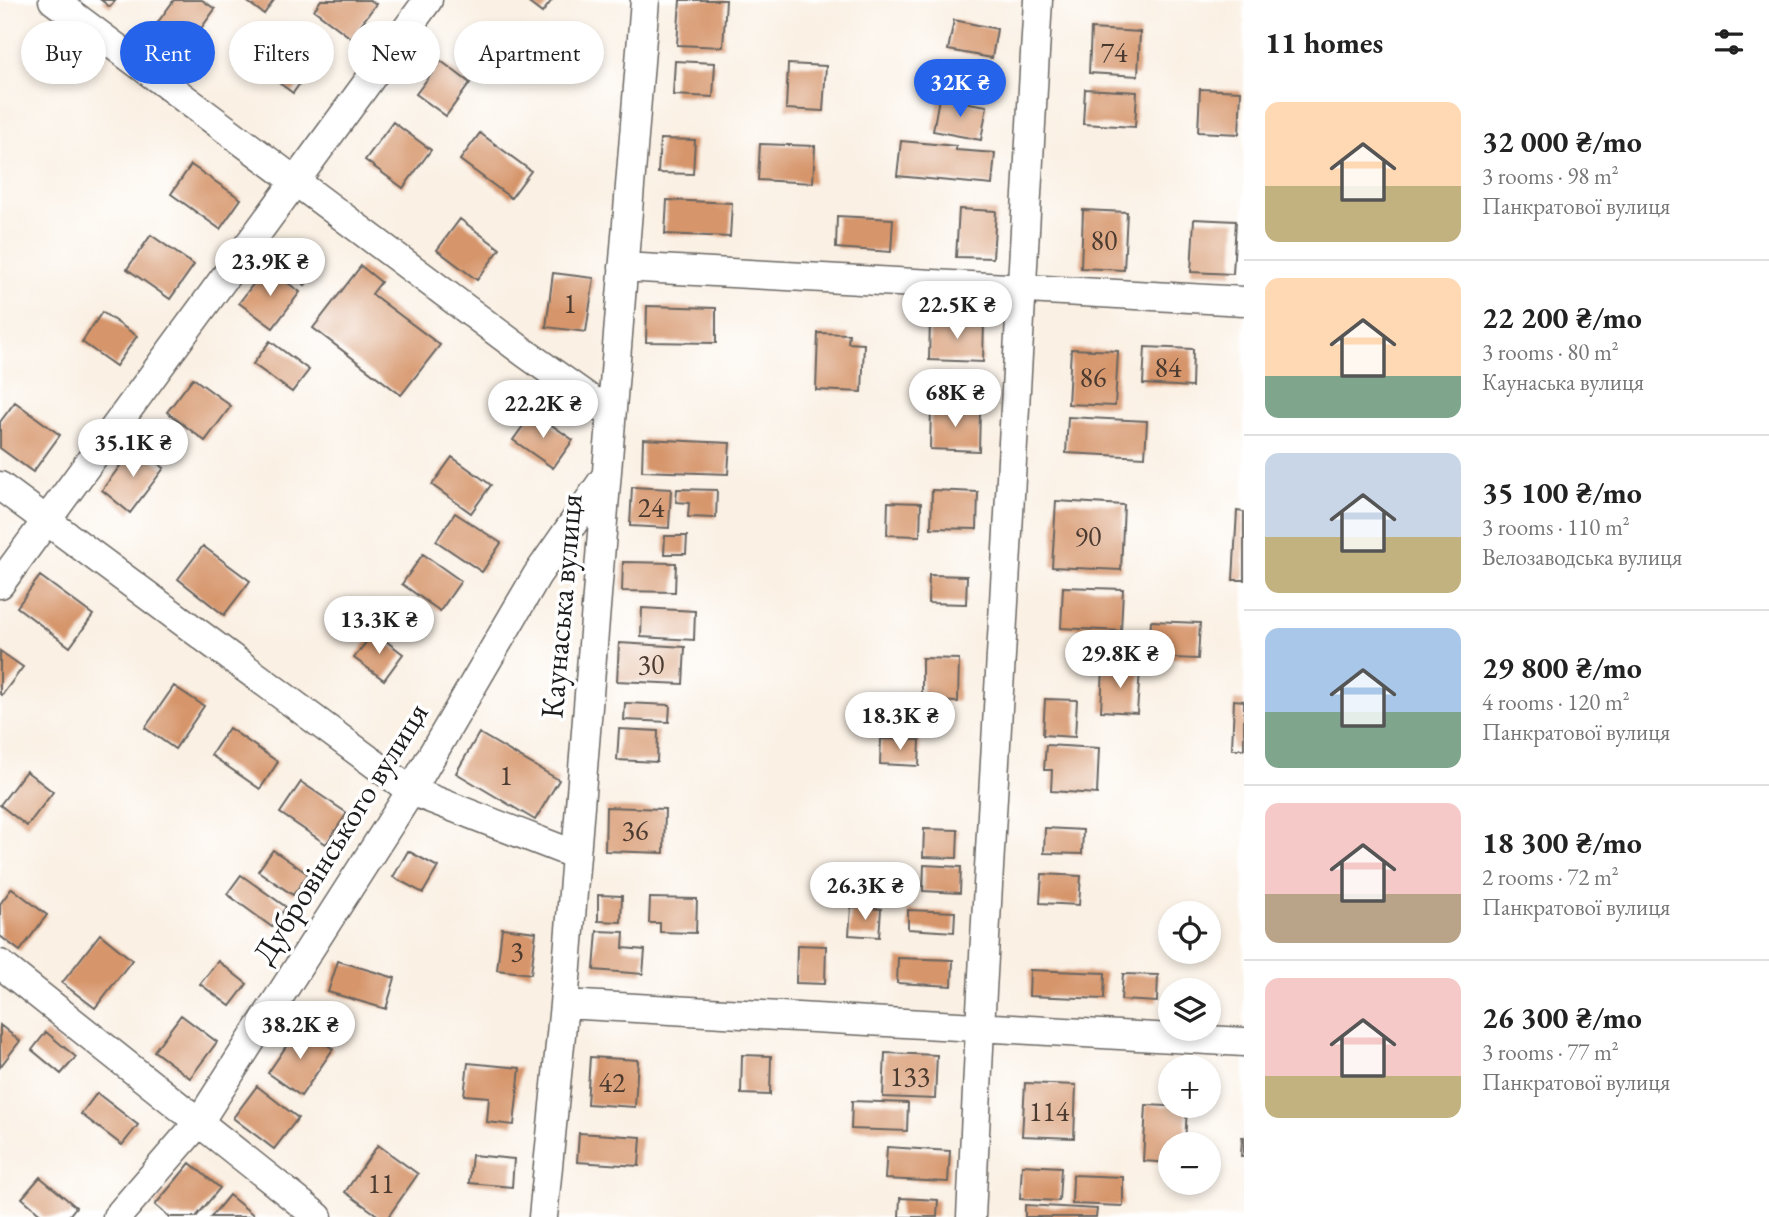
<!DOCTYPE html>
<meta charset="utf-8">
<style>
:root{--surface:#fff;--page:#f2f2f2;--text:#222;--muted:#767676;--line:#e0e0e0;--accent:#2563eb}
body{margin:0;font-family:"EB Garamond",serif;background:var(--page);color:var(--text);height:100vh;display:flex;flex-direction:column;font-size:26px;white-space:nowrap}
*{box-sizing:border-box;margin:0}
p{font-size:23px;color:var(--muted)}
.icon{flex:none;width:38px;height:38px;fill:none;stroke:currentColor;stroke-width:2;stroke-linecap:round;stroke-linejoin:round}
.map{position:relative;flex:1;overflow:hidden}
.sheet{display:flex;flex-direction:column;background:var(--surface);width:525px}
.sheet>*{flex:none}
.guide{position:absolute;left:21px;top:21px;width:665px;height:63px;display:flex;gap:14px}
.tools{position:absolute;left:1158px;top:901px;display:grid;gap:14px}
.tools a{display:grid;place-items:center;width:63px;height:63px;border-radius:50%;background:var(--surface);box-shadow:0 4px 10px #0003;font-size:35px}
.price{position:absolute;translate:-50% -60px;padding:0 16px;border-radius:24px;background:#fff;color:#222;font-size:23px;line-height:46px;filter:drop-shadow(0 2px 4px #0008)}
.price::after{content:'';position:absolute;left:50%;top:42px;width:21px;height:16px;margin-left:-10px;background:inherit;clip-path:polygon(0 0,100% 0,50% 100%)}
.price.active{background:var(--accent);color:#fff}
ul{padding:0;list-style:none}
li{display:flex;align-items:center;gap:21px;height:175px;padding:0 21px}
li+li{border-top:2px solid var(--line)}
li span{display:grid;place-items:center;flex:none;width:196px;height:140px;border-radius:14px;color:#555}
li>.icon{margin-inline-start:auto}
span .icon{width:84px;height:84px;fill:#fffc;stroke-width:1}
li b{font-size:30px}
h2{display:flex;justify-content:space-between;align-items:center;height:84px;padding:0 21px;font-size:30px}
.tag{padding:0 24px;border-radius:32px;background:var(--surface);box-shadow:0 4px 10px #0003;font-size:24px;line-height:63px}
.tag.active{background:var(--accent);color:#fff}
main{display:flex;flex:1;min-height:0}
.map>svg:first-child{display:block}
.building{fill:#d6956a}
.lines{fill:none;stroke-linecap:round;stroke-linejoin:round}
.street-casing{stroke:#6a6662;stroke-width:31}
.street{stroke:#fff;stroke-width:28}
.labels{text-anchor:middle;dominant-baseline:central;stroke-width:7;stroke-linejoin:round;paint-order:stroke}
.number-label{font-size:28px;fill:#4a3a30}
.street-label{font-size:32px;fill:#1c1c1c;stroke:#fff}
</style>
<main>
<div class="map">
<svg width="1244" height="1217" viewBox="0 0 1244 1217">
<rect width="100%" height="100%" fill="#fff"/>
<filter id="ink" filterUnits="userSpaceOnUse"><feTurbulence type="fractalNoise" baseFrequency=".0143" numOctaves="2"/><feDisplacementMap in="SourceGraphic" scale="14" xChannelSelector="R" yChannelSelector="G"/><feConvolveMatrix kernelMatrix="1 2 1 2 8 2 1 2 1" color-interpolation-filters="sRGB"/></filter>
<filter id="wash" filterUnits="userSpaceOnUse"><feTurbulence type="fractalNoise" baseFrequency=".00686" numOctaves="4" result="noise"/><feDisplacementMap in="SourceGraphic" scale="28" xChannelSelector="R" yChannelSelector="G"/><feGaussianBlur stdDeviation="1.57" result="paint"/><feColorMatrix in="noise" values="0 0 0 0 0 0 0 0 0 0 0 0 0 0 0 0 0 1.4 0 .05"/><feComposite in="paint" operator="in"/></filter>
<g filter="url(#wash)">
<rect width="100%" height="100%" fill="#faf0e3"/>
<g id="blocks">
<!-- building -->
<path class="building" d="M101,0h15l-6,7z
M174,0h28l13,9 -26,36 -31,-23z
M245,0h29l-10,14z
M321,0h49l6,4 -25,34 -37,-28z
M525,0h27l-10,13z
M680,0h46l-3,47 -46,-2z
M954,20l43,9 -5,29 -44,-8z
M1091,29l49,3 -2,44 -49,-3z
M283,43l30,22 -20,28 -30,-22z
M441,61l29,22 -24,33 -30,-22z
M675,61l40,2 -2,34 -40,-2z
M788,64l38,2 -3,45 -37,-2z
M1085,89l52,3 -2,35 -52,-3z
M1200,89l41,2 -2,43 -41,-2z
M939,98l48,8 -6,34 -48,-9z
M393,122l38,28 -28,38 -38,-28z
M480,133l51,38 -20,27 -51,-38z
M660,139l35,1 -2,34 -35,-1z
M901,141l55,5v4l39,3 -3,32 -95,-9z
M760,144l55,2 -2,37 -55,-3z
M191,165l50,34 -21,30 -49,-35z
M667,200l65,3 -2,34 -65,-3z
M959,209l37,2 -3,47 -37,-1z
M1083,210l44,2 -3,58 -43,-2z
M837,216l56,3 -2,33 -55,-4z
M460,219l40,30 -23,31 -40,-30z
M1194,219l42,2 -3,53 -42,-2z
M151,235l43,30 -24,34 -43,-30z
M289,244l30,23 -14,18 -30,-22z
M361,266l20,16 -9,12 68,51 -39,50 -88,-67z
M266,267l34,25 -27,36 -34,-25z
M553,273l41,5 -8,54 -40,-5z
M647,306l69,2v35l-70,-1z
M102,312l35,24 -21,30 -34,-24z
M930,320l54,1 -1,41 -54,-2z
M818,333l31,1 -1,9 16,1 -2,48 -46,-2z
M270,341l39,29 -17,22 -39,-28z
M1145,347l48,2 -1,38 -49,-3z
M1071,349l47,2 -3,55 -47,-2z
M193,378l38,28 -26,35 -38,-29z
M15,402l45,33 -27,37 -33,-24v-26z
M931,408l49,2 -1,41 -49,-2z
M533,412l40,28 -20,28 -40,-28z
M1068,417l79,4 -2,36 -79,-4z
M643,439l87,4 -2,31 -86,-3z
M135,446l29,22 -34,45 -28,-23z
M452,457l39,28 -20,28 -39,-28z
M632,487l39,2 -2,39 -39,-2z
M677,489l40,1 -1,28 -28,-1 1,-14 -13,-1z
M932,490l46,2 -1,37 -46,-1z
M1056,501l68,4 -3,65 -69,-3z
M888,502l33,1 -1,33 -33,-1z
M1237,511l7,1v68h-11z
M455,513l46,30 -19,29 -46,-31z
M665,536h22l-1,18h-22z
M203,546l47,35 -26,34 -46,-36z
M423,554l38,27 -21,30 -38,-27z
M623,562l53,1 -1,29 -53,-1z
M929,575l38,1 -1,28 -38,-1z
M40,576l53,39 -23,32 -53,-40z
M1063,587l60,2 -2,42 -60,-3z
M642,608l53,3 -1,29 -53,-3z
M1151,621l49,2 -2,36 -49,-2z
M374,632l29,22 -19,26 -30,-22z
M619,643l66,4 -2,37 -66,-3z
M0,651l23,16 -21,28 -2,-1z
M922,658l37,1 -1,43 -36,-1z
M1103,667l37,2 -3,44 -36,-2z
M174,686l30,20 -29,43 -30,-21z
M1045,699l32,1 -2,37 -32,-2z
M1234,700l10,1v48h-12z
M625,703l45,2 -1,17 -45,-2z
M229,728l49,34 -18,27 -49,-34z
M619,729l39,2 -1,31 -40,-2z
M479,733l80,47 -24,40 -79,-47z
M881,739l39,1 -1,26 -39,-2z
M1046,745l53,3 -2,46 -46,-3 1,-21h-8z
M26,771l27,21 -26,34 -27,-21z
M301,782l46,31 -21,31 -46,-31z
M606,807l59,2 -1,44 -59,-2z
M1045,828l38,2 -1,24 -38,-1z
M924,829l34,1 -1,28 -34,-1z
M273,850l35,24 -15,21 -35,-24z
M408,851l30,16 -15,26 -30,-16z
M924,865l37,2 -1,26 -37,-2z
M1042,874l39,2 -2,29 -39,-2z
M241,875l45,32 -14,20 -45,-33z
M12,888l35,27 -27,36 -20,-15v-32z
M598,895l24,1 -1,26 -23,-1z
M650,898l47,1 -1,34 -36,-1v-9h-11z
M851,907l30,2 -2,28 -30,-2z
M908,910l47,2 -1,20 -46,-3z
M502,928l34,4 -5,42 -34,-4z
M597,931l27,1 -1,16 22,2 -2,24 -49,-4z
M100,934l32,26 -37,48 -33,-25z
M797,945l29,1 -1,38 -29,-1z
M898,958l55,2 -1,26 -55,-3z
M218,961l29,23 -17,22 -30,-22z
M338,961l57,17 -9,31 -58,-17z
M1030,970l75,3 -1,26 -75,-3z
M1123,974l35,1 -1,27 -36,-2z
M181,1015l36,27 -27,36 -36,-27z
M0,1025l20,16 -20,26z
M300,1026l33,23 -32,47 -33,-23z
M46,1032l30,25 -15,17 -29,-24z
M885,1053l52,2 -2,44 -52,-2z
M742,1055l29,1 -1,39 -29,-1z
M590,1057l48,3 -3,47 -48,-3z
M468,1063l52,5 -6,57 -27,-3 2,-25 -25,-2z
M1025,1083l51,2 -2,53 -52,-2z
M257,1086l41,32 -24,31 -41,-31z
M97,1093l41,32 -16,20 -41,-31z
M852,1101l56,2 -1,28 -56,-2z
M1146,1105l41,2 -2,37h-14v19l-28,-2z
M579,1133l62,4 -2,29 -62,-4z
M1242,1137h2v19h-3z
M378,1145l40,29 -30,43h-8l-35,-25z
M887,1147l63,4 -2,31 -63,-3z
M472,1155l42,4 -2,28 -43,-4z
M190,1163l30,25 -24,29h-27l-14,-12z
M1022,1165l39,2 -2,34 -39,-2z
M1073,1175l50,2v29l-51,-2z
M40,1177l36,30 -8,10h-24l-22,-19z
M229,1195l27,22h-45z
M900,1198l38,2 -1,17h-38z
M1025,1205l72,4 -1,8h-71z"/>
</g>
</g>
<g filter="url(#ink)">
<use href="#blocks" fill-opacity="0" stroke="#6a6662" stroke-width="2"/>
<g class="lines">
<!-- street casing -->
<g class="street-casing">
<path id="street" d="M53,0l472,353 86,61
M623,267l621,34
M0,486l411,305 165,64
M0,584l428,-584
M0,964l318,253
M564,1004l680,38
M117,1217l82,-95 212,-331 126,-216 69,-99
M543,1217l21,-213 81,-1004
M971,1217l9,-190 58,-1027"/>
</g>
<!-- street -->
<use href="#street" class="street"/>
</g>
</g>
<g class="labels">
<!-- number labels -->
<g class="number-label">
<text x="1114" y="52">74</text>
<text x="1104" y="240">80</text>
<text x="570" y="303">1</text>
<text x="1168" y="367">84</text>
<text x="1093" y="377">86</text>
<text x="651" y="507">24</text>
<text x="1088" y="536">90</text>
<text x="651" y="664">30</text>
<text x="506" y="775">1</text>
<text x="635" y="830">36</text>
<text x="517" y="951">3</text>
<text x="910" y="1076">133</text>
<text x="612" y="1082">42</text>
<text x="1049" y="1111">114</text>
<text x="381" y="1183">11</text>
</g>
<!-- street labels -->
<g class="street-label">
<text transform="translate(561 606) rotate(-85)">Каунаська вулиця</text>
<text transform="translate(340 833) rotate(-58)">Дубровінського вулиця</text>
</g>
</g>
</svg>
<div class="tools">
<a><svg class="icon" aria-label="locate" viewBox="0 0 24 24"><circle cx="12" cy="12" r="6"/><path d="M12 2v4M12 18v4M2 12h4M18 12h4"/></svg></a>
<a><svg class="icon" aria-label="layers" viewBox="0 0 24 24"><path d="M12 4l9 5-9 5-9-5zM3 14l9 5 9-5"/></svg></a>
<a>+</a>
<a>−</a>
</div>
<b class="price active" style="left:960px;top:119px">32K ₴</b>
<b class="price" style="left:270px;top:298px">23.9K ₴</b>
<b class="price" style="left:957px;top:341px">22.5K ₴</b>
<b class="price" style="left:955px;top:429px">68K ₴</b>
<b class="price" style="left:543px;top:440px">22.2K ₴</b>
<b class="price" style="left:133px;top:479px">35.1K ₴</b>
<b class="price" style="left:379px;top:656px">13.3K ₴</b>
<b class="price" style="left:1120px;top:690px">29.8K ₴</b>
<b class="price" style="left:900px;top:752px">18.3K ₴</b>
<b class="price" style="left:865px;top:922px">26.3K ₴</b>
<b class="price" style="left:300px;top:1061px">38.2K ₴</b>
<div class="guide">
<a class="tag">Buy</a>
<a class="tag active">Rent</a>
<a class="tag">Filters</a>
<a class="tag">New</a>
<a class="tag">Apartment</a>
</div>
</div>
<section class="sheet">
<h2>11 homes<svg class="icon" aria-label="filters" viewBox="0 0 24 24"><path d="M4 7h16M4 17h16"/><circle cx="9" cy="7" r="2"/><circle cx="15" cy="17" r="2"/></svg></h2>
<ul>
<li><span style="background:linear-gradient(#ffd9b3 60%,#c2b280 0)"><svg class="icon" aria-label="home" viewBox="0 0 24 24"><path d="M3 11l9-7 9 7M6 9v11h12V9"/></svg></span><div><b>32 000 ₴/mo</b><p>3 rooms · 98 m²</p><p>Панкратової вулиця</p></div></li>
<li><span style="background:linear-gradient(#ffd9b3 70%,#7fa58c 0)"><svg class="icon" aria-label="home" viewBox="0 0 24 24"><path d="M3 11l9-7 9 7M6 9v11h12V9"/></svg></span><div><b>22 200 ₴/mo</b><p>3 rooms · 80 m²</p><p>Каунаська вулиця</p></div></li>
<li><span style="background:linear-gradient(#c9d6e8 60%,#c2b280 0)"><svg class="icon" aria-label="home" viewBox="0 0 24 24"><path d="M3 11l9-7 9 7M6 9v11h12V9"/></svg></span><div><b>35 100 ₴/mo</b><p>3 rooms · 110 m²</p><p>Велозаводська вулиця</p></div></li>
<li><span style="background:linear-gradient(#a9c7e8 60%,#7fa58c 0)"><svg class="icon" aria-label="home" viewBox="0 0 24 24"><path d="M3 11l9-7 9 7M6 9v11h12V9"/></svg></span><div><b>29 800 ₴/mo</b><p>4 rooms · 120 m²</p><p>Панкратової вулиця</p></div></li>
<li><span style="background:linear-gradient(#f6c9c9 65%,#b9a48a 0)"><svg class="icon" aria-label="home" viewBox="0 0 24 24"><path d="M3 11l9-7 9 7M6 9v11h12V9"/></svg></span><div><b>18 300 ₴/mo</b><p>2 rooms · 72 m²</p><p>Панкратової вулиця</p></div></li>
<li><span style="background:linear-gradient(#f6c9c9 70%,#c2b280 0)"><svg class="icon" aria-label="home" viewBox="0 0 24 24"><path d="M3 11l9-7 9 7M6 9v11h12V9"/></svg></span><div><b>26 300 ₴/mo</b><p>3 rooms · 77 m²</p><p>Панкратової вулиця</p></div></li>
</ul>
</section>
</main>
